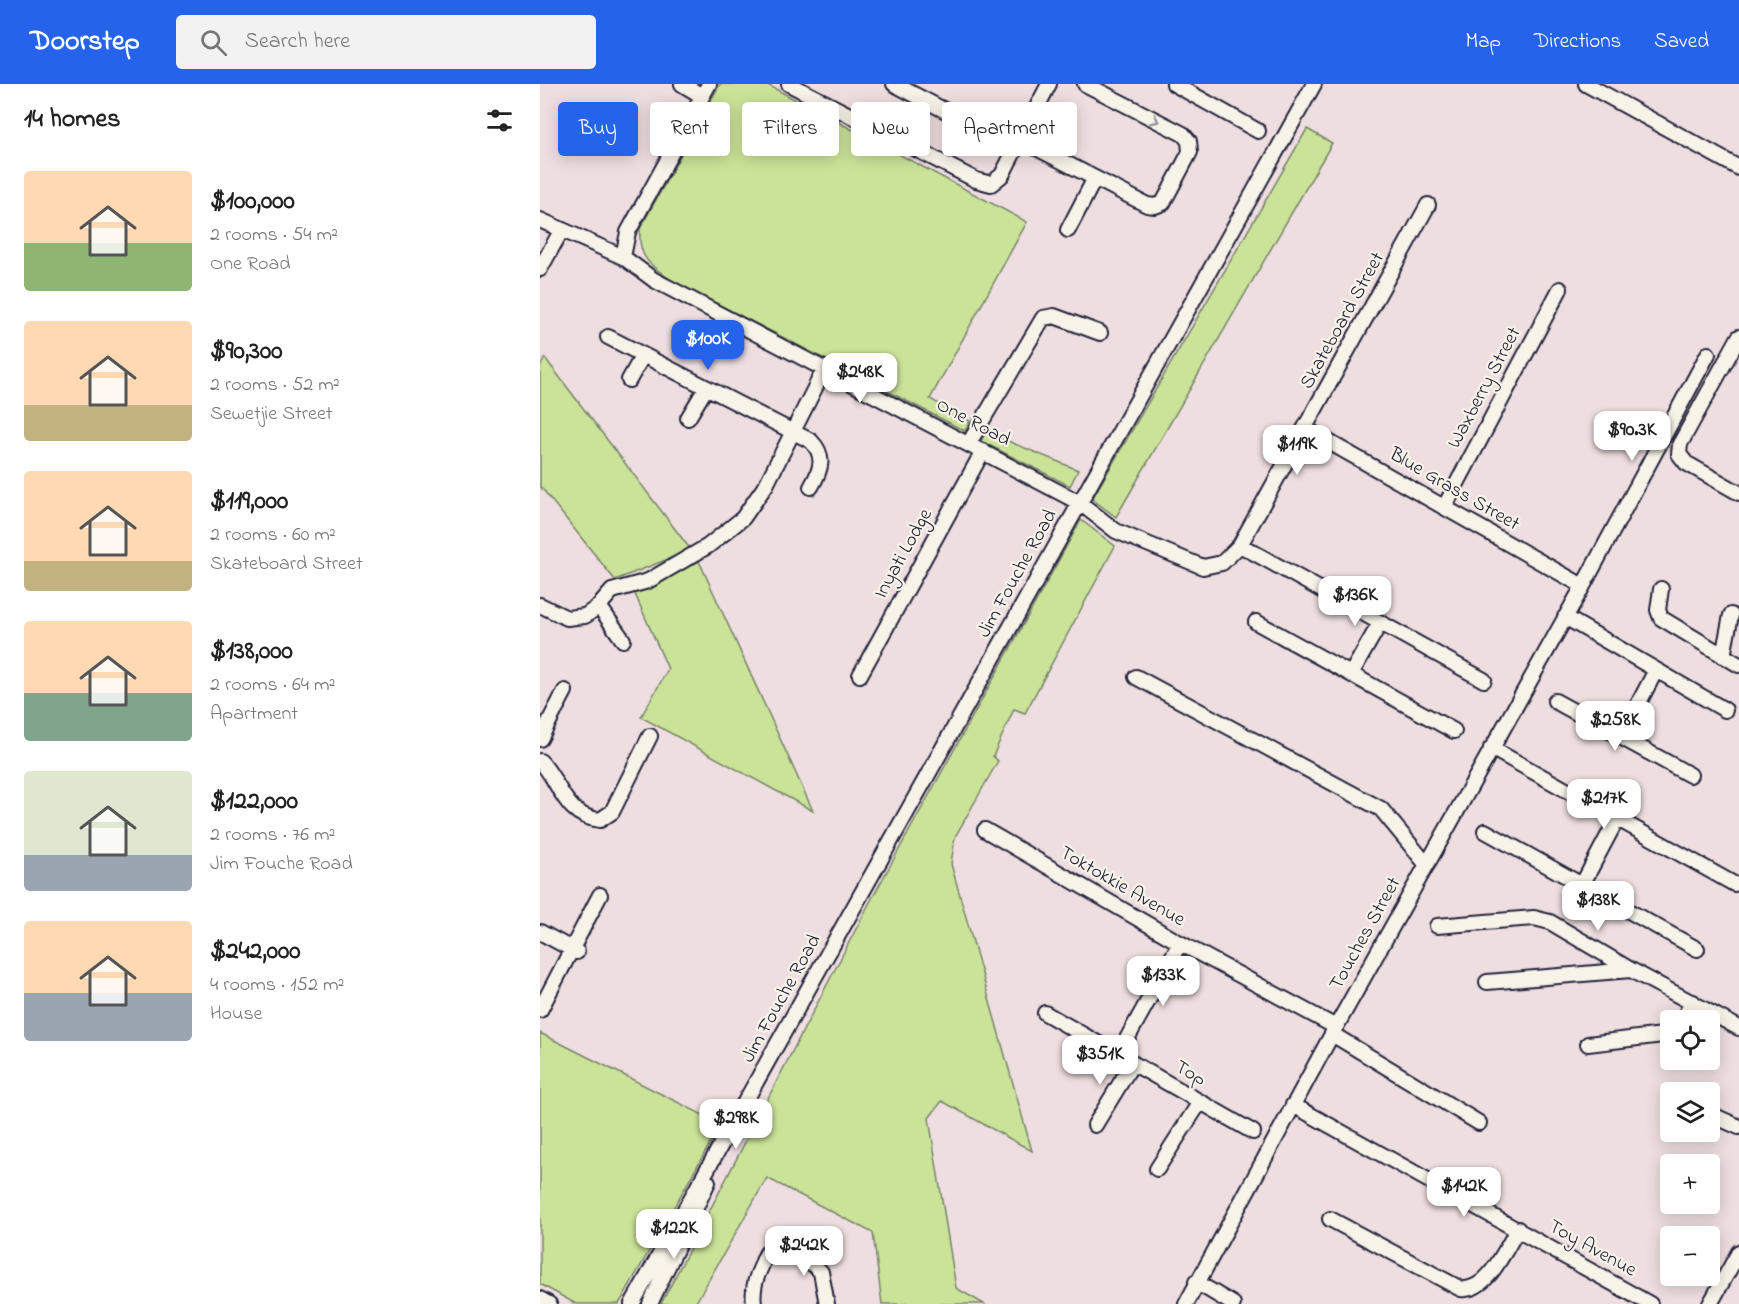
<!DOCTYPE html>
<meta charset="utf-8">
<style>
:root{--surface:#fff;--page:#f2f2f2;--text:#222;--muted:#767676;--accent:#2563eb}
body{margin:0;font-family:"Indie Flower",sans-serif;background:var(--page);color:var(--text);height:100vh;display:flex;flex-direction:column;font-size:22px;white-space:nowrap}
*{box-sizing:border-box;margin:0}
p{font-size:20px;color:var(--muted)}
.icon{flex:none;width:33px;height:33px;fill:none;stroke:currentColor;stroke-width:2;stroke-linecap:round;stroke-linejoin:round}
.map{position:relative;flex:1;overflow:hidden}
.sheet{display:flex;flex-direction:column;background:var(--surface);width:540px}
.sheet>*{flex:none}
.top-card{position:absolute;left:18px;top:18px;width:570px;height:54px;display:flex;gap:12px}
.fabs{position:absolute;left:1120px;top:926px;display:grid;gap:12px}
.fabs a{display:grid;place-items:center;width:60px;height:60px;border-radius:6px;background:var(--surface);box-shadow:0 3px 15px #0003;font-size:30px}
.price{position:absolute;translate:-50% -51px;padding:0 14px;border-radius:12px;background:#fff;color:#222;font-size:20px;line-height:39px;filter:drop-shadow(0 2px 3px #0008)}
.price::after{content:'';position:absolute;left:50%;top:36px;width:18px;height:14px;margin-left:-9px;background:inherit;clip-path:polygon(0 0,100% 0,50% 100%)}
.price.selected{background:var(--accent);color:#fff}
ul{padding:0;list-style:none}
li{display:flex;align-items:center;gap:18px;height:150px;padding:0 24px}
li span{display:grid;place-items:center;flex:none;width:168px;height:120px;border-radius:6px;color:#555}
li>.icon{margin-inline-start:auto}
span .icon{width:72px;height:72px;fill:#fffc;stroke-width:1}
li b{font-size:26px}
h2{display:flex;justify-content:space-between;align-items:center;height:72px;padding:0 24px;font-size:26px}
.tag{padding:0 21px;border-radius:6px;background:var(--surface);box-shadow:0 3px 15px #0003;font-size:21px;line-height:54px}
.tag.selected{background:var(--accent);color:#fff}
header{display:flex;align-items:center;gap:36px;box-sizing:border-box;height:84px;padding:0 30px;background:var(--accent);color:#fff}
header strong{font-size:28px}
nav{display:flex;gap:33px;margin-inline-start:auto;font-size:21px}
.search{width:420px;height:54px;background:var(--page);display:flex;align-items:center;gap:15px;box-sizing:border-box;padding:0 21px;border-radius:6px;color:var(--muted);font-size:22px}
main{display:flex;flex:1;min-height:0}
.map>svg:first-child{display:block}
.green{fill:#cbe398;stroke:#76826a;stroke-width:1.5}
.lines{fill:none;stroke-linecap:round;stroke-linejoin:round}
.minor-casing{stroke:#22223b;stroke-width:18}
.minor{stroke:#f7f3e8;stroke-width:14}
.oneway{stroke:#97959a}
.labels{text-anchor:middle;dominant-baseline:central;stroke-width:4.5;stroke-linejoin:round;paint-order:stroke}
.street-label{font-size:20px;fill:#22223b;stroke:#f7f3e8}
</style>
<header>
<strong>Doorstep</strong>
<div class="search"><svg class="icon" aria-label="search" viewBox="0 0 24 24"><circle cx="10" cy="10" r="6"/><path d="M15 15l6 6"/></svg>Search here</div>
<nav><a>Map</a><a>Directions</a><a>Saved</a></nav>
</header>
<main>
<section class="sheet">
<h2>14 homes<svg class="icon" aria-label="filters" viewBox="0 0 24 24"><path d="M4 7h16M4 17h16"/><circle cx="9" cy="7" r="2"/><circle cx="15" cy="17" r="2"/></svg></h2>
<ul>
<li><span style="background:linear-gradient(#ffd9b3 60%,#8fb573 0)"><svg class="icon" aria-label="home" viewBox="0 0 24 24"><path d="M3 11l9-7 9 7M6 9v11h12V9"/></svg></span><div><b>$100,000</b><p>2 rooms · 54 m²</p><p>One Road</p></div></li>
<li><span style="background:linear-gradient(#ffd9b3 70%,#c2b280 0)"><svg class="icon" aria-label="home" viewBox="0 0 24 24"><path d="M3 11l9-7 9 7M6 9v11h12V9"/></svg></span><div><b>$90,300</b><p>2 rooms · 52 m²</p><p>Sewetjie Street</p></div></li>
<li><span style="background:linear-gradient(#ffd9b3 75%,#c2b280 0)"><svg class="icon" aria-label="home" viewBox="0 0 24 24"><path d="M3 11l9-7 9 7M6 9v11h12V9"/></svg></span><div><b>$119,000</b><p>2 rooms · 60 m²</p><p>Skateboard Street</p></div></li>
<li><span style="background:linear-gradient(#ffd9b3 60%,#7fa58c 0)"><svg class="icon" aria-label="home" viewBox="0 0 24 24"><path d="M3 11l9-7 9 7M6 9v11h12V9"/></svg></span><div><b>$138,000</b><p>2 rooms · 64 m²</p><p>Apartment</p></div></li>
<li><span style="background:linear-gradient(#dfe7d0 70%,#9aa5b1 0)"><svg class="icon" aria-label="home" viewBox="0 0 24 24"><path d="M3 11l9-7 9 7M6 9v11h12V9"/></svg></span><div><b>$122,000</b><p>2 rooms · 76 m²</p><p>Jim Fouche Road</p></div></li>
<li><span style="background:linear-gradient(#ffd9b3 60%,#9aa5b1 0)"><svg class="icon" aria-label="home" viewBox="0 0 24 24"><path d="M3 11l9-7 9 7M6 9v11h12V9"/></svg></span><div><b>$242,000</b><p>4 rooms · 152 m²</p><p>House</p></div></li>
</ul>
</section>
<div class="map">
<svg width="1199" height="1220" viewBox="0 0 1199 1220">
<rect width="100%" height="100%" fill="#efdee0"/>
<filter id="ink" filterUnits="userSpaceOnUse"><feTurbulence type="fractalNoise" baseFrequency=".0167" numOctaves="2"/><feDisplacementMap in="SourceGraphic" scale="12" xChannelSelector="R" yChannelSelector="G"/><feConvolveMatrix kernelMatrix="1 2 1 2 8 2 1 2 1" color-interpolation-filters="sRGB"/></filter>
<g filter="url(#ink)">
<!-- green -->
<path class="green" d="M180,0h46l261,138 -97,177 40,22 -5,10 -294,-151c-22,-16 -33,-22 -31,-51z
M767,45l25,14 -216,374 -24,-18z
M5,274l146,192 -76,30 -75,-94v-119z
M446,348l92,38 -8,16 -89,-45z
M541,436l34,26 -90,167 -11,-4 -21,47 5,5 -43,76 -4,27 81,287 -90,-50 -13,17 27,170 28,16h-102l-9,-71 -106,-55 -72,126h-34l209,-402z
M159,477l114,250 -172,-94 27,-48 -33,-75z
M0,949l181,91 -102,180h-43l-36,-20z"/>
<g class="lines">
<!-- minor casing -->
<g class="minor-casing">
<path id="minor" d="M142,0l20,12
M169,0l-81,148 -5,25 31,23 426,223 36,28 87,36 19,-4 18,-18 188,-340
M249,0l187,96 15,4 11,-9 47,-91
M354,0l73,38
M634,0l84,47
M1046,0l153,84
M481,56l126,65 8,1 8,-3 27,-51 -1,-11 -6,-7 -98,-50
M0,136l83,37
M528,146l27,-52
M0,185l21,-38
M68,253l203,104c15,15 10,29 0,46
M1199,253l-59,107 -1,10 7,9 53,30
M89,296l14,-25
M148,334l18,-30
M766,345l277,157
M429,359l74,-125 11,-2 46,17
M905,422l115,-217
M700,461l244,135
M1121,505l-3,21 3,8 78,47
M0,521l27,13 18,-2 14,-10 13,-15 36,-10 60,-35 35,-28 23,-33 59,-117
M59,522l24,34
M1025,533l160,93
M716,538l198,109
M1183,572l8,-41
M811,590l29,-51
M320,591l123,-224
M596,593l245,132 46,56
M1015,617l135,74
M1081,653l35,-67
M0,655l25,-48
M951,664l243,136
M0,677c21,21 23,55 60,59l12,-8 38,-76
M445,746l195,113 156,84
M945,747l212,118
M1042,801l35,-66
M897,842l97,-8 16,4 81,48 108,58
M0,848l37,20
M947,898l144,-12
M0,926l60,-115
M505,929l208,119
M1142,936l11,-18
M792,950l147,89
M1048,960l83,-10
M578,971l62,-112
M753,1021l357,199
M1170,1030l29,13
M555,1041l37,-61
M617,1085l43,-67
M790,1135l131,70c27,3 44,-40 57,-60
M656,1198l37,22
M0,1215l9,5
M92,1220l682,-1220
M110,1220l58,-122
M214,1220c-2,-14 1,-25 7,-37 2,-5 4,-14 9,-17 18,-8 40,11 51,22l6,32
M646,1220l146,-270 251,-448 125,-232
M1170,1220l29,-52"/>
</g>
<!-- minor -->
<use href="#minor" class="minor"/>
</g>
<!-- one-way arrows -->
<defs><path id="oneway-chevron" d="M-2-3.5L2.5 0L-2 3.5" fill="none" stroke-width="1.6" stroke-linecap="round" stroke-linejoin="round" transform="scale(1.5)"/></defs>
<use class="oneway" href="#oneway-chevron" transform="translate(615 36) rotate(27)"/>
</g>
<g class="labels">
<!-- street labels -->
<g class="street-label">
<text transform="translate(803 237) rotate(-61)">Skateboard Street</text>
<text transform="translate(945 304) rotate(-62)">Waxberry Street</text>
<text transform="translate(433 339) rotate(28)">One Road</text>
<text transform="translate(914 406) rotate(30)">Blue Grass Street</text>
<text transform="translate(364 470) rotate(-61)">Inyati Lodge</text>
<text transform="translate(478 490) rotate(-61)">Jim Fouche Road</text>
<text transform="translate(582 803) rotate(30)">Toktokkie Avenue</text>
<text transform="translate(826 850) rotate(-61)">Touches Street</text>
<text transform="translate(242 915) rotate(-61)">Jim Fouche Road</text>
<text transform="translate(650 990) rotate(30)">Top</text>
<text transform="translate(1052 1165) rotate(29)">Toy Avenue</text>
</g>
</g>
</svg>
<div class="fabs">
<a><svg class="icon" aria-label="locate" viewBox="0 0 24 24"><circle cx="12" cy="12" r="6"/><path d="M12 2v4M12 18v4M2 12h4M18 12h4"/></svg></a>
<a><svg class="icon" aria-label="layers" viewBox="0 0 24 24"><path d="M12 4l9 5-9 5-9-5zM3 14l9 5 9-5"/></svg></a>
<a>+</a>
<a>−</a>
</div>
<b class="price selected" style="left:168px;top:287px">$100K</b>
<b class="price" style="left:320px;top:320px">$248K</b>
<b class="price" style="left:1092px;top:378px">$90.3K</b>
<b class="price" style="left:757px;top:392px">$119K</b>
<b class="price" style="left:815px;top:543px">$136K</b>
<b class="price" style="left:1075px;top:668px">$258K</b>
<b class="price" style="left:1064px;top:746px">$217K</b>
<b class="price" style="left:1058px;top:848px">$138K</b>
<b class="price" style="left:623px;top:923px">$133K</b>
<b class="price" style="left:560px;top:1002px">$351K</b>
<b class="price" style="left:196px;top:1066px">$298K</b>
<b class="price" style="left:924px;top:1134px">$142K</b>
<b class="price" style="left:134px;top:1176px">$122K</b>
<b class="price" style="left:264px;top:1193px">$242K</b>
<div class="top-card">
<a class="tag selected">Buy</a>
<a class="tag">Rent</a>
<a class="tag">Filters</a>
<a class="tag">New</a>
<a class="tag">Apartment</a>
</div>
</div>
</main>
